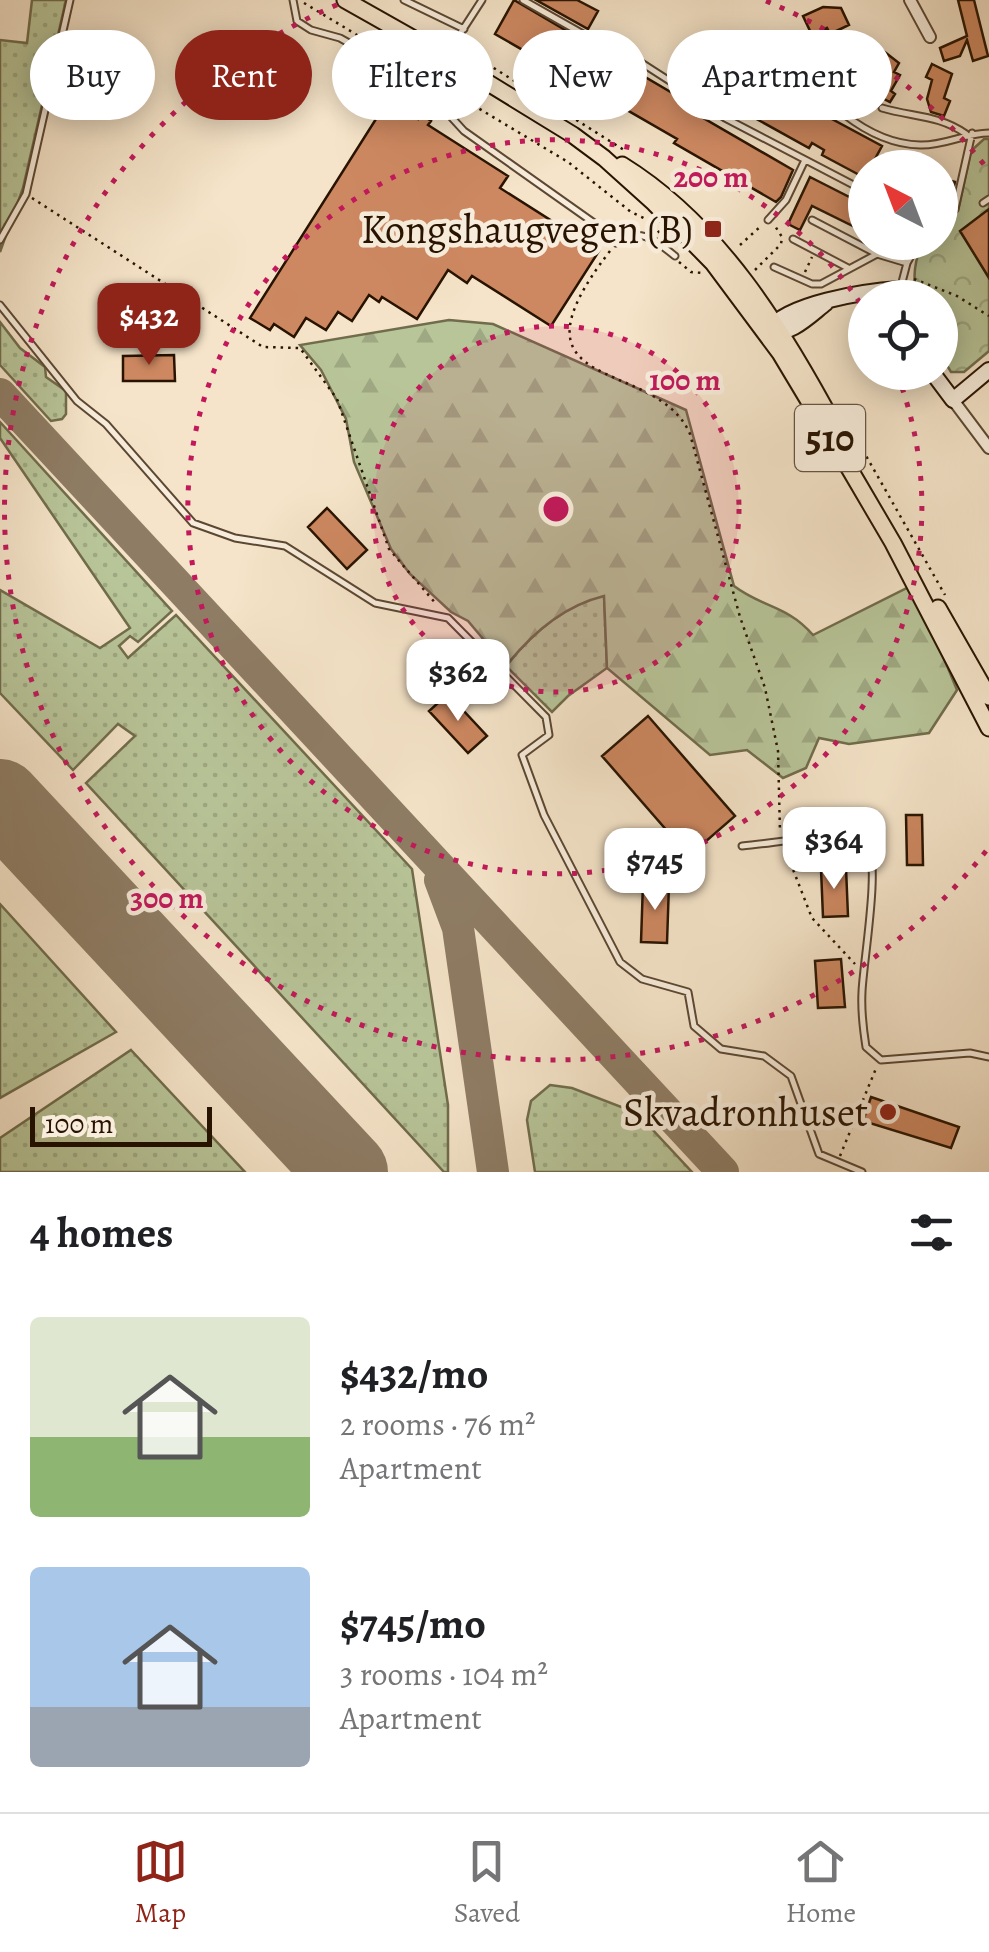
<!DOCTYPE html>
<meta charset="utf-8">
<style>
:root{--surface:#fff;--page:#f2f2f2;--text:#202124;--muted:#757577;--line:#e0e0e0;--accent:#8f2418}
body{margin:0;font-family:Alegreya,serif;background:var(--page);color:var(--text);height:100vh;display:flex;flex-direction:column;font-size:38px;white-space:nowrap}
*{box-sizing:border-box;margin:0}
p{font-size:32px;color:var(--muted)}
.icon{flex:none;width:55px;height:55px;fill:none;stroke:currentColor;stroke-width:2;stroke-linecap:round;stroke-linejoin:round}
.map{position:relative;height:1172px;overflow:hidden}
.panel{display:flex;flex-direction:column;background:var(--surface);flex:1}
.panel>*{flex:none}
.banner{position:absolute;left:30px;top:30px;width:930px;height:90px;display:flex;gap:20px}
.needle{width:65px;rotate:318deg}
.controls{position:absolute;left:848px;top:150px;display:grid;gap:20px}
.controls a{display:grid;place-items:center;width:110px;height:110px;border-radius:50%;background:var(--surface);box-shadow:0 5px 25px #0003;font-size:50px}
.scale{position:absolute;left:30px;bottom:25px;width:182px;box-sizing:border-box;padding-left:10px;border:5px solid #281300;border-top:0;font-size:28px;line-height:35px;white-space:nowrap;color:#281300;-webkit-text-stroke:8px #f8eddc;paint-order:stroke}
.price{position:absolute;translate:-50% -85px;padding:0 22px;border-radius:20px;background:#fff;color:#222;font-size:32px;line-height:65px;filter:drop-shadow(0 2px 5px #0008)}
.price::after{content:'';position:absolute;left:50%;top:60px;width:30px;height:22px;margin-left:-15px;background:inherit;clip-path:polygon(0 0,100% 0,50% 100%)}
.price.on{background:var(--accent);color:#fff}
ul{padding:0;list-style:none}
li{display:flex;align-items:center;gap:30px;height:250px;padding:0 30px}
li span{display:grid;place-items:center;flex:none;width:280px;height:200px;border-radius:10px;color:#555}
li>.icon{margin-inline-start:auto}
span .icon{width:120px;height:120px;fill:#fffc;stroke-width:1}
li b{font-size:42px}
h2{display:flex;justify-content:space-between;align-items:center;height:120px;padding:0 30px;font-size:42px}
.pill{padding:0 35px;border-radius:45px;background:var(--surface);box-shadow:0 5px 25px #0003;font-size:35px;line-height:90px}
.pill.on{background:var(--accent);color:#fff}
.tab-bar{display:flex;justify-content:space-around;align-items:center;height:140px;border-top:2px solid var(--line);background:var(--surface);font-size:28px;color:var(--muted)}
.tab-bar a{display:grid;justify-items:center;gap:5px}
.tab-bar .on{color:var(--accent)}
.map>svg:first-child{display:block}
.grass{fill:url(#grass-dots);stroke:#706c4c;stroke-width:2.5}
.forest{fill:url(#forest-firs);stroke:#706c4c;stroke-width:2.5}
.park{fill:url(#park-crowns);stroke:#706c4c;stroke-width:2.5}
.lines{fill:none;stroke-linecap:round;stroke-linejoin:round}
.taxiway{stroke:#8e7c64;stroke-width:32}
.runway{stroke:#8e7c64;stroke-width:82}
.building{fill:#cd8861;stroke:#281300;stroke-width:2.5}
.lane-casing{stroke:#5b4732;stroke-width:9}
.street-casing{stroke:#5b4732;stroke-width:14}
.secondary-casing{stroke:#281300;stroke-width:18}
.primary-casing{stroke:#281300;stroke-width:19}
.path{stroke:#281300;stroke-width:2.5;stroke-dasharray:2.5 5;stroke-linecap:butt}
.lane{stroke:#f8eddc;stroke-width:5}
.street{stroke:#f8eddc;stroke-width:10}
.secondary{stroke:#f8eddc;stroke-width:14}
.primary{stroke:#f5e4c9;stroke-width:15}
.ring{fill:none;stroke:#c2185b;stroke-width:5;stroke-dasharray:5 10}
.poi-dot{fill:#8f2418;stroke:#f8eddc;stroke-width:4}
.labels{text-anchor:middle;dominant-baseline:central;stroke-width:9;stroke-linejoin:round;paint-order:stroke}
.shield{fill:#f8eddc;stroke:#665442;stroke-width:2.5}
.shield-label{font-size:38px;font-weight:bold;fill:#281300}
.poi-label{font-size:40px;fill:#281300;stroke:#f8eddc;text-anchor:end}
.centre{fill:#c2185b;stroke:#f8eddc;stroke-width:5}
.ring-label{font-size:30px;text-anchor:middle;font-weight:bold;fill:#c2185b;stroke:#f8eddc;stroke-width:9;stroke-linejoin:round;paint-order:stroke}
</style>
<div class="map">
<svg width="989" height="1172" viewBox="0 0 989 1172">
<defs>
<pattern id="grass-dots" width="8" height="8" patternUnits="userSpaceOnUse" patternTransform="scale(2.5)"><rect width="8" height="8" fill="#b8c599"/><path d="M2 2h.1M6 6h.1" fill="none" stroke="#9ea882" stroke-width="1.8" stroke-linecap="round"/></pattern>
<pattern id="forest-firs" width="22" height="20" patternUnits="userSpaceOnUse" patternTransform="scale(2.5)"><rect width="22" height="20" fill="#b8c599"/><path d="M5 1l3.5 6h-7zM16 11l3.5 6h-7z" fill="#9ea882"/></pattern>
<pattern id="park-crowns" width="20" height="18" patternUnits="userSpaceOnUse" patternTransform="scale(2.5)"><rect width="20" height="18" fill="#b8c599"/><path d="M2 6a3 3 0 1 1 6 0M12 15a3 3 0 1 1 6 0" fill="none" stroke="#9ea882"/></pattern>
</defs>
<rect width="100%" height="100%" fill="#f5e4c9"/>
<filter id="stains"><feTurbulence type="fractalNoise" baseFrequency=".002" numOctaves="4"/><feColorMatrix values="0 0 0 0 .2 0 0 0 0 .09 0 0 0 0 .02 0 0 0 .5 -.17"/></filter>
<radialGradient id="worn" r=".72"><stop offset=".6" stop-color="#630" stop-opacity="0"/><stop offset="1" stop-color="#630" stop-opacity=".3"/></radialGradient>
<!-- grass -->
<path class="grass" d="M32,0h34l-43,188 -23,64v-212l27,3z
M0,322l20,26 25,19 1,10 20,14v23l-4,5 -11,2 -51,-56z
M0,422l172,189 -34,31 -8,-6 -11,10 9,12 48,-43 236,254 36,236v67h-4l-358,-389 49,-47 -17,-12 -45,46 -73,-77v-103l100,58 30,-20 -130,-190z
M604,595l3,73 -39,28 -16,16 -46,-46c26,-33 57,-60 98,-71z
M0,904l116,128 -116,66z
M131,1050l114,122h-245v-34z
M550,1085l22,3 65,25 55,59h-157l-8,-52 4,-19z"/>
<!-- forest -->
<path class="forest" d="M449,320l44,4 193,86 48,176c29,22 53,19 79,49l94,-47 29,51 21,51 -28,43 -80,11 -30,-6 -13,30 -23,10 -36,-28 -37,5 -103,-87 -3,-72c-41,10 -72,37 -98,70l-38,-45 -17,-9 -41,-38 -19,-25 -37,-87 -8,-43 -25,-49 -21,-25z"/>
<!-- park -->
<path class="park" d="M984,139h5v212l-25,21h-13l-11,-18v-56l-25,-1c-1,-19 -2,-38 9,-54l16,-1v-17l18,-14 13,-60z"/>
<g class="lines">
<!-- taxiway -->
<path class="taxiway" d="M0,394l723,778
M440,880l18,48 35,244"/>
<!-- runway -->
<path class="runway" d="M0,800l347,372"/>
</g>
<!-- building -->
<path class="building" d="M514,0l182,107 -3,5 100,58 -12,27 -5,5 -102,-59 3,-4 -182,-105z
M536,0h41l21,11 -10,18z
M958,0h16l14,56 -15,5 -6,-21 -7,16 -16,5 -4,-13 27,-12z
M823,7l18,1 8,17 -19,9 -3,-6 -15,7 -9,-19z
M877,46l22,17 -5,9 6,3 -9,16 4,3 -5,8 -8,-4 3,-6 -16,-9 9,-17 -9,-5z
M932,64l20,10 -8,24 6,3 -6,15 -13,-4 -4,-13 5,-19 -6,-3z
M750,75l132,71 -12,22h-5v10l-43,-23 2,-5 -12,-7 -3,5 -76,-42z
M388,100l30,19 3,-5 10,7 -3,4 80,51 -8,12 99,63 -48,75 -79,-50 -5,7 -19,-13 -31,49 -35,-22 -3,5 -10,-7 -17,26 -14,-9 -12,18 -20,-12 -12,19 -20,-13 -4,6 -20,-12z
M810,177l55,28v27l-53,-26 -12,24 -12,-6z
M940,178l15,4 -6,23 -4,4 -5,-2z
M989,209v69l-29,-47z
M174,355l1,26h-52v-25z
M327,508l40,42 -20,19 -39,-42z
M448,694l39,42 -19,17 -39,-42z
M648,716l87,100 -46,40 -87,-100z
M906,815h16l1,50h-16z
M846,868l2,48 -25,1 -2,-48z
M643,883l26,1 -2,59 -26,-1z
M841,959l4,48 -27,1 -3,-47z
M871,1097l88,30 -8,21 -88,-27z"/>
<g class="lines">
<!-- lane casing -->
<g class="lane-casing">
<path id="lane" d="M293,0l4,21 14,9 29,8 80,45 44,48 140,99 12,13c23,-17 39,-3 59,13
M404,0l60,29
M523,0l67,38 30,11 76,49c12,-2 17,-11 26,-18 26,-22 58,-9 87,-1
M796,36l-4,15c21,45 76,93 128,94 24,1 45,-12 69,-12
M447,54l35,-54
M697,99l28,19 140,73
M882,108c30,9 58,7 84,26
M983,203l6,-4
M768,220l18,-20 19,-40
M812,220l65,34 30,9 -6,23
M940,220l15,-11 17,-76
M793,239l55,29
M0,240l26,-46 44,-194
M907,263l12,-21
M774,267l38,17h9l56,-30
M0,305l77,96 29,23 87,99 42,15 50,8 90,57 73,15 98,99 3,18 -27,20 22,60 76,147 22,17 46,13 6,34 27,23 43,7 27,20 28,78 43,18
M742,846c39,-3 88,-16 125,-3 14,20 -4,120 -5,149 -1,18 1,36 4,55l15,13 89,-7 19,4"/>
</g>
<!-- street casing -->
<g class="street-casing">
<path id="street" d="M910,0l20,37
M953,400l36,48"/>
</g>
<!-- secondary casing -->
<g class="secondary-casing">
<path id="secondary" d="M826,303c-19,15 -34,32 -60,30 17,-30 101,-42 134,-44l1,9
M932,372l21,28 36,-30"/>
</g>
<!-- primary casing -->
<g class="primary-casing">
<path id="primary" d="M345,0l101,57 127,78 31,23 50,45 59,60 67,90 69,115 44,75 96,185
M622,165c97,60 160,163 213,262
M938,608l51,89"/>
</g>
<!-- path -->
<path class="path" d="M304,3l83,50
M462,48l162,102
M428,78l140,84 63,50 21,10 9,13
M32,198l231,149 37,1 37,51 52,150 48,56
M740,245l21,-19
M610,251c-114,147 46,104 80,183l50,183 25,71 13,63 2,81
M679,262l12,10 11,1
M755,270l26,-26 1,-7 -7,-11
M805,272l7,-15
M914,279l43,17 32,20
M848,424l97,171
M785,849l27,69 43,46
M840,1156l37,-90"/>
<!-- lane -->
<use href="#lane" class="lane"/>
<!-- street -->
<use href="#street" class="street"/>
<!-- secondary -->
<use href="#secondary" class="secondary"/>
<!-- primary -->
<use href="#primary" class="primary"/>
</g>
<!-- distance rings -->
<circle cx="556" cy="509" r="183" fill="#c2185b" fill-opacity=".12"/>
<g class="ring">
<circle cx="556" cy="509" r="183"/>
<path d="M897 374A367 367 0 1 1 864 309"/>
<path d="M986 851A550 550 0 1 1 346 1M766 1A550 550 0 0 1 986 167"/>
</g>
<!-- markers -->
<g class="poi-dot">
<rect x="703" y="219" width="20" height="20" rx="5"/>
<circle cx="888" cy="1112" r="10"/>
</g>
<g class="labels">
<!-- shield labels -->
<rect class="shield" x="795" y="405" width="70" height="66" rx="8"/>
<g class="shield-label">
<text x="830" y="438">510</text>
</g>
<!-- poi labels -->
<g class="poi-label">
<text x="693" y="229">Kongshaugvegen (B)</text>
<text x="868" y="1112">Skvadronhuset</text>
</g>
</g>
<circle cx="556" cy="509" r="15" class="centre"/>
<g class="ring-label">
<text x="711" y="187">200 m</text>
<text x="685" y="390">100 m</text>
<text x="167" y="908">300 m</text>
</g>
<rect width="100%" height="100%" filter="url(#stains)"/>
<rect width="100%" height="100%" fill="url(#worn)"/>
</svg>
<div class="controls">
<a><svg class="needle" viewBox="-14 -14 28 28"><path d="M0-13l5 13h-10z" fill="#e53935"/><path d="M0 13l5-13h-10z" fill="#757577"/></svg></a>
<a><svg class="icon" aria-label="locate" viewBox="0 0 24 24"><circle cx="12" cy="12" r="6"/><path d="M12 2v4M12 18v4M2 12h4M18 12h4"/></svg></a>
</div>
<div class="scale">100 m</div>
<b class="price on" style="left:149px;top:368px">$432</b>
<b class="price" style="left:458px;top:724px">$362</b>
<b class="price" style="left:834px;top:892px">$364</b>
<b class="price" style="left:655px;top:913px">$745</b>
<div class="banner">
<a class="pill">Buy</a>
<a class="pill on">Rent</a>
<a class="pill">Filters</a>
<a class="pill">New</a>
<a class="pill">Apartment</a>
</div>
</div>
<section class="panel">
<h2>4 homes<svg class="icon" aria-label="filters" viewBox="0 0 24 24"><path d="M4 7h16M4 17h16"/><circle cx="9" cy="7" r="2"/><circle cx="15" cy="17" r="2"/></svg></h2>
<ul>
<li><span style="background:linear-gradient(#dfe7d0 60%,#8fb573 0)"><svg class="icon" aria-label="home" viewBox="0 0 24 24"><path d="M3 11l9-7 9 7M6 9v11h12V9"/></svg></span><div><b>$432/mo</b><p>2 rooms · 76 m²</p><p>Apartment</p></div></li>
<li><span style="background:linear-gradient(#a9c7e8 70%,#9aa5b1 0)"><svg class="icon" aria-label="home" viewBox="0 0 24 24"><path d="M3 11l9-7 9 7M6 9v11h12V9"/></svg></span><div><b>$745/mo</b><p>3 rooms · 104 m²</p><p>Apartment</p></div></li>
</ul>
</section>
<nav class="tab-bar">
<a class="on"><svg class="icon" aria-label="map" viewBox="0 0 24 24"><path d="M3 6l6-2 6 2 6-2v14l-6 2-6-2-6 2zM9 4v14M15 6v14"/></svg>Map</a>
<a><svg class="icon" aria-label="saved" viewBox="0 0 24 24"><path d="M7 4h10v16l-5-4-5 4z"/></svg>Saved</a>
<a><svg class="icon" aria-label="home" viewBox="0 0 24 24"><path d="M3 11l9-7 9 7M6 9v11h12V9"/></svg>Home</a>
</nav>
